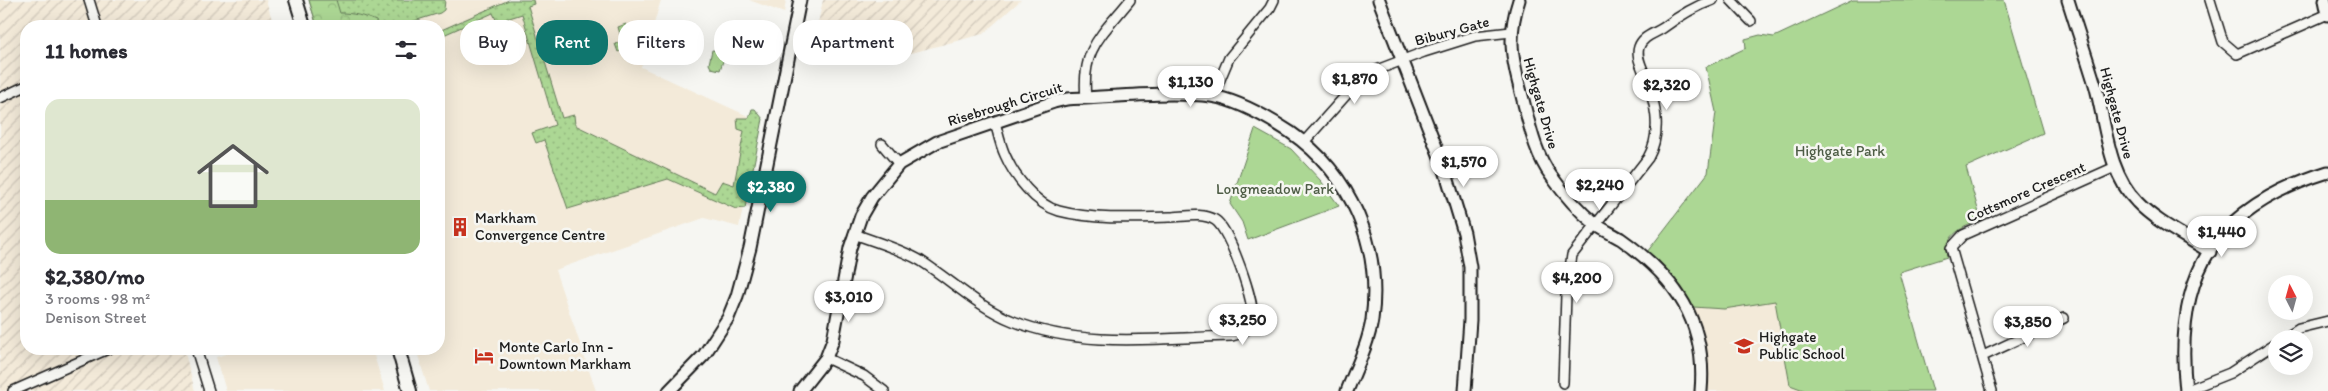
<!DOCTYPE html>
<meta charset="utf-8">
<style>
:root{--surface:#fff;--page:#f2f2f3;--text:#2b2b33;--muted:#7c7c81;--accent:#0f766e}
body{margin:0;font-family:Itim,sans-serif;background:var(--page);color:var(--text);height:100vh;display:flex;flex-direction:column;font-size:19px;white-space:nowrap}
*{box-sizing:border-box;margin:0}
p{font-size:16px;color:var(--muted)}
.icon{flex:none;width:28px;height:28px;fill:none;stroke:currentColor;stroke-width:2;stroke-linecap:round;stroke-linejoin:round}
.map{position:relative;flex:1;overflow:hidden}
.sheet{position:absolute;left:20px;top:20px;width:425px;height:335px;display:flex;flex-direction:column;background:var(--surface);border-radius:20px;box-shadow:0 5px 20px #0002}
.sheet>*{flex:none}
.banner{position:absolute;left:460px;top:20px;width:475px;height:45px;display:flex;gap:10px}
.needle{width:32px;rotate:354deg}
.tools{position:absolute;left:2268px;top:275px;display:grid;gap:10px}
.tools a{display:grid;place-items:center;width:45px;height:45px;border-radius:50%;background:var(--surface);box-shadow:0 5px 20px #0002;font-size:25px}
.price{position:absolute;translate:-50% -42px;padding:0 11px;border-radius:18px;background:#fff;color:#222;font-size:16px;line-height:32px;filter:drop-shadow(0 1px 2px #0008)}
.price::after{content:'';position:absolute;left:50%;top:30px;width:15px;height:11px;margin-left:-8px;background:inherit;clip-path:polygon(0 0,100% 0,50% 100%)}
.price.on{background:var(--accent);color:#fff}
ul{padding:0;list-style:none}
li{display:grid;align-content:center;gap:10px;height:265px;padding:0 25px}
li span{display:grid;place-items:center;height:155px;border-radius:15px;color:#555}
li>.icon{margin-inline-start:auto}
span .icon{width:90px;height:90px;fill:#fffc;stroke-width:1}
li b{font-size:21px}
h2{display:flex;justify-content:space-between;align-items:center;height:60px;padding:0 25px;font-size:21px}
.tag{padding:0 18px;border-radius:20px;background:var(--surface);box-shadow:0 5px 20px #0002;font-size:18px;line-height:45px}
.tag.on{background:var(--accent);color:#fff}
.map>svg:first-child{display:block}
.built{fill:#f3ead9}
.industrial{fill:url(#industrial-furrows)}
.grass{fill:url(#grass-dots);stroke:#647a58}
.forest{fill:url(#forest-crowns);stroke:#647a58}
.park{fill:#acd794;stroke:#647a58}
.lines{fill:none;stroke-linecap:round;stroke-linejoin:round}
.street-casing{stroke:#1c1c1c;stroke-width:12}
.secondary-casing{stroke:#1c1c1c;stroke-width:15}
.primary-casing{stroke:#1c1c1c;stroke-width:16}
.street{stroke:#f6f6f2;stroke-width:9}
.secondary{stroke:#f6f6f2;stroke-width:11}
.primary{stroke:#f6f6f2;stroke-width:12}
.labels{text-anchor:middle;dominant-baseline:central;stroke-width:5;stroke-linejoin:round;paint-order:stroke}
.street-label{font-size:15px;fill:#1c1c1c;stroke:#f6f6f2}
.park-label{font-size:15px;fill:#4e5d46;stroke:#f6f6f2}
.poi-label{font-size:15px;fill:#1c1c1c;stroke:#f6f6f2;text-anchor:start}
</style>
<div class="map">
<svg width="2328" height="391" viewBox="0 0 2328 391">
<defs>
<pattern id="industrial-furrows" width="10" height="10" patternUnits="userSpaceOnUse" patternTransform="scale(1.25)"><rect width="10" height="10" fill="#f3ead9"/><path d="M-1 1l2-2M0 10L10 0M9 11l2-2" fill="none" stroke="#d0c8ba"/></pattern>
<pattern id="grass-dots" width="8" height="8" patternUnits="userSpaceOnUse" patternTransform="scale(1.25)"><rect width="8" height="8" fill="#acd794"/><path d="M2 2h.1M6 6h.1" fill="none" stroke="#93b87f" stroke-width="1.8" stroke-linecap="round"/></pattern>
<pattern id="forest-crowns" width="20" height="18" patternUnits="userSpaceOnUse" patternTransform="scale(1.25)"><rect width="20" height="18" fill="#acd794"/><path d="M2 6a3 3 0 1 1 6 0M12 15a3 3 0 1 1 6 0" fill="none" stroke="#93b87f"/></pattern>
</defs>
<rect width="100%" height="100%" fill="#f6f6f2"/>
<filter id="ink" filterUnits="userSpaceOnUse"><feTurbulence type="fractalNoise" baseFrequency=".02" numOctaves="2"/><feDisplacementMap in="SourceGraphic" scale="10" xChannelSelector="R" yChannelSelector="G"/><feConvolveMatrix kernelMatrix="1 2 1 2 8 2 1 2 1" color-interpolation-filters="sRGB"/></filter>
<g filter="url(#ink)">
<!-- built -->
<path class="built" d="M318,0h343l-20,67 120,55 -22,105 -35,-9 -149,52 41,121h-167l-13,-42h23v-323h-114z
M749,0h37l-2,13z
M1775,300l15,85 16,6h-99v-42l-14,-42 31,2z
M241,349h131l13,42h-159l-10,-34z"/>
<!-- industrial -->
<path class="industrial" d="M0,0h266l8,26h-248v323h158l11,42h-195z
M823,0h198l-38,34 -72,19 -96,-16z"/>
<!-- grass -->
<path class="grass" d="M309,0h136l-1,10 -4,3 -42,13h-81z
M509,0h24l1,4 -6,2 34,112 12,-3 1,10 140,68 7,-12 12,4 10,-54 -6,-2 -1,-11h12l3,-9h3l8,10 -18,89 -9,1 -68,-30 -100,30 -24,-69 -8,3 -4,-10 23,-8 -33,-111 -25,8 -4,-9 -54,24v-6z
M626,24l-4,26 -4,2 -3,-8 7,-3 -4,-14z"/>
<!-- forest -->
<path class="forest" d="M309,0h27l4,13c13,0 24,3 36,8l2,5h-61z"/>
<!-- park -->
<path class="park" d="M1853,0h151l39,133 -77,34 15,53c-18,7 -37,14 -34,37l-48,15 34,119h-127l-16,-6 -15,-84 -51,8 -31,-2 -21,-32 -25,-23 61,-79 8,-61 -10,-45 40,-19 -1,-9 15,-4 14,2z
M712,50l7,1 5,7 -4,12 -9,-2 -2,-4z
M1255,129l36,20 30,32 18,25 -91,34 -6,-18 -12,-18z"/>
<g class="lines">
<!-- street casing -->
<g class="street-casing">
<path id="street" d="M89,0l8,26
M1731,0l20,21
M2210,0l13,42 14,12 91,-40
M1213,96l16,-38 41,-50 4,-8
M0,98l26,-12
M1086,98c-5,-49 15,-62 44,-98
M1304,142l52,-58 18,-13 50,-19 51,-16 36,-4
M882,144l17,20
M854,234c22,8 47,15 67,27 31,20 57,46 92,60 70,28 146,17 219,15 8,-2 17,-5 20,-15 5,-15 -23,-93 -37,-101 -14,-8 -31,-3 -45,-3 -35,1 -77,3 -111,-6 -23,-6 -45,-35 -54,-56 -5,-11 -7,-22 -10,-33
M2282,339l17,-11 29,-7
M196,349l13,42
M1983,356l81,-38
M826,358l38,18 20,15
M1563,383l3,-88 6,-40 76,-97c15,-27 7,-58 -4,-85 -3,-8 -8,-17 -5,-26 4,-11 15,-13 24,-19 16,-12 30,-21 50,-28
M13,391l95,-42
M1992,391l-41,-143 12,-13 152,-68
M2185,391l45,-18 46,-30"/>
</g>
<!-- secondary casing -->
<g class="secondary-casing">
<path id="secondary" d="M1379,0l66,170 19,63 6,34v53l-5,71
M1519,0c-12,36 -7,60 3,96 7,27 13,59 30,81 12,17 27,34 43,47 8,6 18,10 26,15 55,39 86,83 80,152
M2068,0c9,29 19,58 28,88 10,38 12,85 41,114 20,21 49,34 73,50
M2325,0l3,15
M669,391l35,-36 24,-37 9,-22 13,-48 50,-248
M800,391l26,-33 7,-18 17,-92 11,-32 11,-19 27,-33 38,-22 117,-40 13,-3c44,-2 102,-8 144,-3 27,4 56,21 79,36 61,42 92,114 82,188 -4,25 -16,48 -25,71
M2186,391c-13,-118 29,-184 142,-219"/>
</g>
<!-- primary casing -->
<g class="primary-casing">
<path id="primary" d="M296,0l8,26
M398,349l12,42"/>
</g>
<!-- street -->
<use href="#street" class="street"/>
<!-- secondary -->
<use href="#secondary" class="secondary"/>
<!-- primary -->
<use href="#primary" class="primary"/>
</g>
</g>
<!-- icons -->
<defs>
<g id="building-bare" transform="scale(1.5)"><path d="M-4-6H4V6H1V3H-1V6H-4ZM-2.5-4.3h1.7v1.8h-1.7ZM.8-4.3h1.7v1.8H.8ZM-2.5-1h1.7V.8h-1.7ZM.8-1h1.7V.8H.8Z" fill="#c8321e" stroke="#f6f6f2" stroke-width="2.5" paint-order="stroke"/></g>
<g id="school-bare" transform="scale(1.5)"><path d="M0-5L7-2L0 1L-7-2ZM-4 1L0 2.5L4 1V4Q0 6-4 4Z" fill="#c8321e" stroke="#f6f6f2" stroke-width="2.5" paint-order="stroke"/></g>
<g id="hotel-bare" transform="scale(1.5)"><path d="M-6-4.5h1.5V1H6V5H4.5V3h-9V5H-6ZM-4 0a1.8 1.8 0 1 1 3.6 0ZM.5 0V-2.5h3Q6-2.5 6 0Z" fill="#c8321e" stroke="#f6f6f2" stroke-width="2.5" paint-order="stroke"/></g>
</defs>
<g fill-rule="evenodd">
<use href="#building-bare" x="460" y="227"/>
<use href="#school-bare" x="1744" y="346"/>
<use href="#hotel-bare" x="484" y="356"/>
</g>
<g class="labels">
<!-- street labels -->
<g class="street-label">
<text transform="translate(1452 31) rotate(-15)">Bibury Gate</text>
<text transform="translate(1541 103) rotate(74)">Highgate Drive</text>
<text transform="translate(1005 104) rotate(-17)">Risebrough Circuit</text>
<text transform="translate(2117 113) rotate(75)">Highgate Drive</text>
<text transform="translate(2026 192) rotate(-24)">Cottsmore Crescent</text>
</g>
<!-- park labels -->
<g class="park-label">
<text x="1840" y="151">Highgate Park</text>
<text x="1275" y="189">Longmeadow Park</text>
</g>
<!-- poi labels -->
<g class="poi-label">
<text x="475" y="218">Markham<tspan x="475" dy="17">Convergence Centre</tspan></text>
<text x="1759" y="337">Highgate<tspan x="1759" dy="17">Public School</tspan></text>
<text x="499" y="347">Monte Carlo Inn -<tspan x="499" dy="17">Downtown Markham</tspan></text>
</g>
</g>
</svg>
<div class="tools">
<a><svg class="needle" viewBox="-14 -14 28 28"><path d="M0-13l5 13h-10z" fill="#e53935"/><path d="M0 13l5-13h-10z" fill="#7c7c81"/></svg></a>
<a><svg class="icon" aria-label="layers" viewBox="0 0 24 24"><path d="M12 4l9 5-9 5-9-5zM3 14l9 5 9-5"/></svg></a>
</div>
<b class="price" style="left:1355px;top:105px">$1,870</b>
<b class="price" style="left:1191px;top:108px">$1,130</b>
<b class="price" style="left:1667px;top:111px">$2,320</b>
<b class="price" style="left:1464px;top:188px">$1,570</b>
<b class="price" style="left:1600px;top:211px">$2,240</b>
<b class="price on" style="left:771px;top:213px">$2,380</b>
<b class="price" style="left:2222px;top:258px">$1,440</b>
<b class="price" style="left:1577px;top:304px">$4,200</b>
<b class="price" style="left:849px;top:323px">$3,010</b>
<b class="price" style="left:1243px;top:346px">$3,250</b>
<b class="price" style="left:2028px;top:348px">$3,850</b>
<div class="banner">
<a class="tag">Buy</a>
<a class="tag on">Rent</a>
<a class="tag">Filters</a>
<a class="tag">New</a>
<a class="tag">Apartment</a>
</div>
<section class="sheet">
<h2>11 homes<svg class="icon" aria-label="filters" viewBox="0 0 24 24"><path d="M4 7h16M4 17h16"/><circle cx="9" cy="7" r="2"/><circle cx="15" cy="17" r="2"/></svg></h2>
<ul>
<li><span style="background:linear-gradient(#dfe7d0 65%,#8fb573 0)"><svg class="icon" aria-label="home" viewBox="0 0 24 24"><path d="M3 11l9-7 9 7M6 9v11h12V9"/></svg></span><div><b>$2,380/mo</b><p>3 rooms · 98 m²</p><p>Denison Street</p></div></li>
</ul>
</section>
</div>
